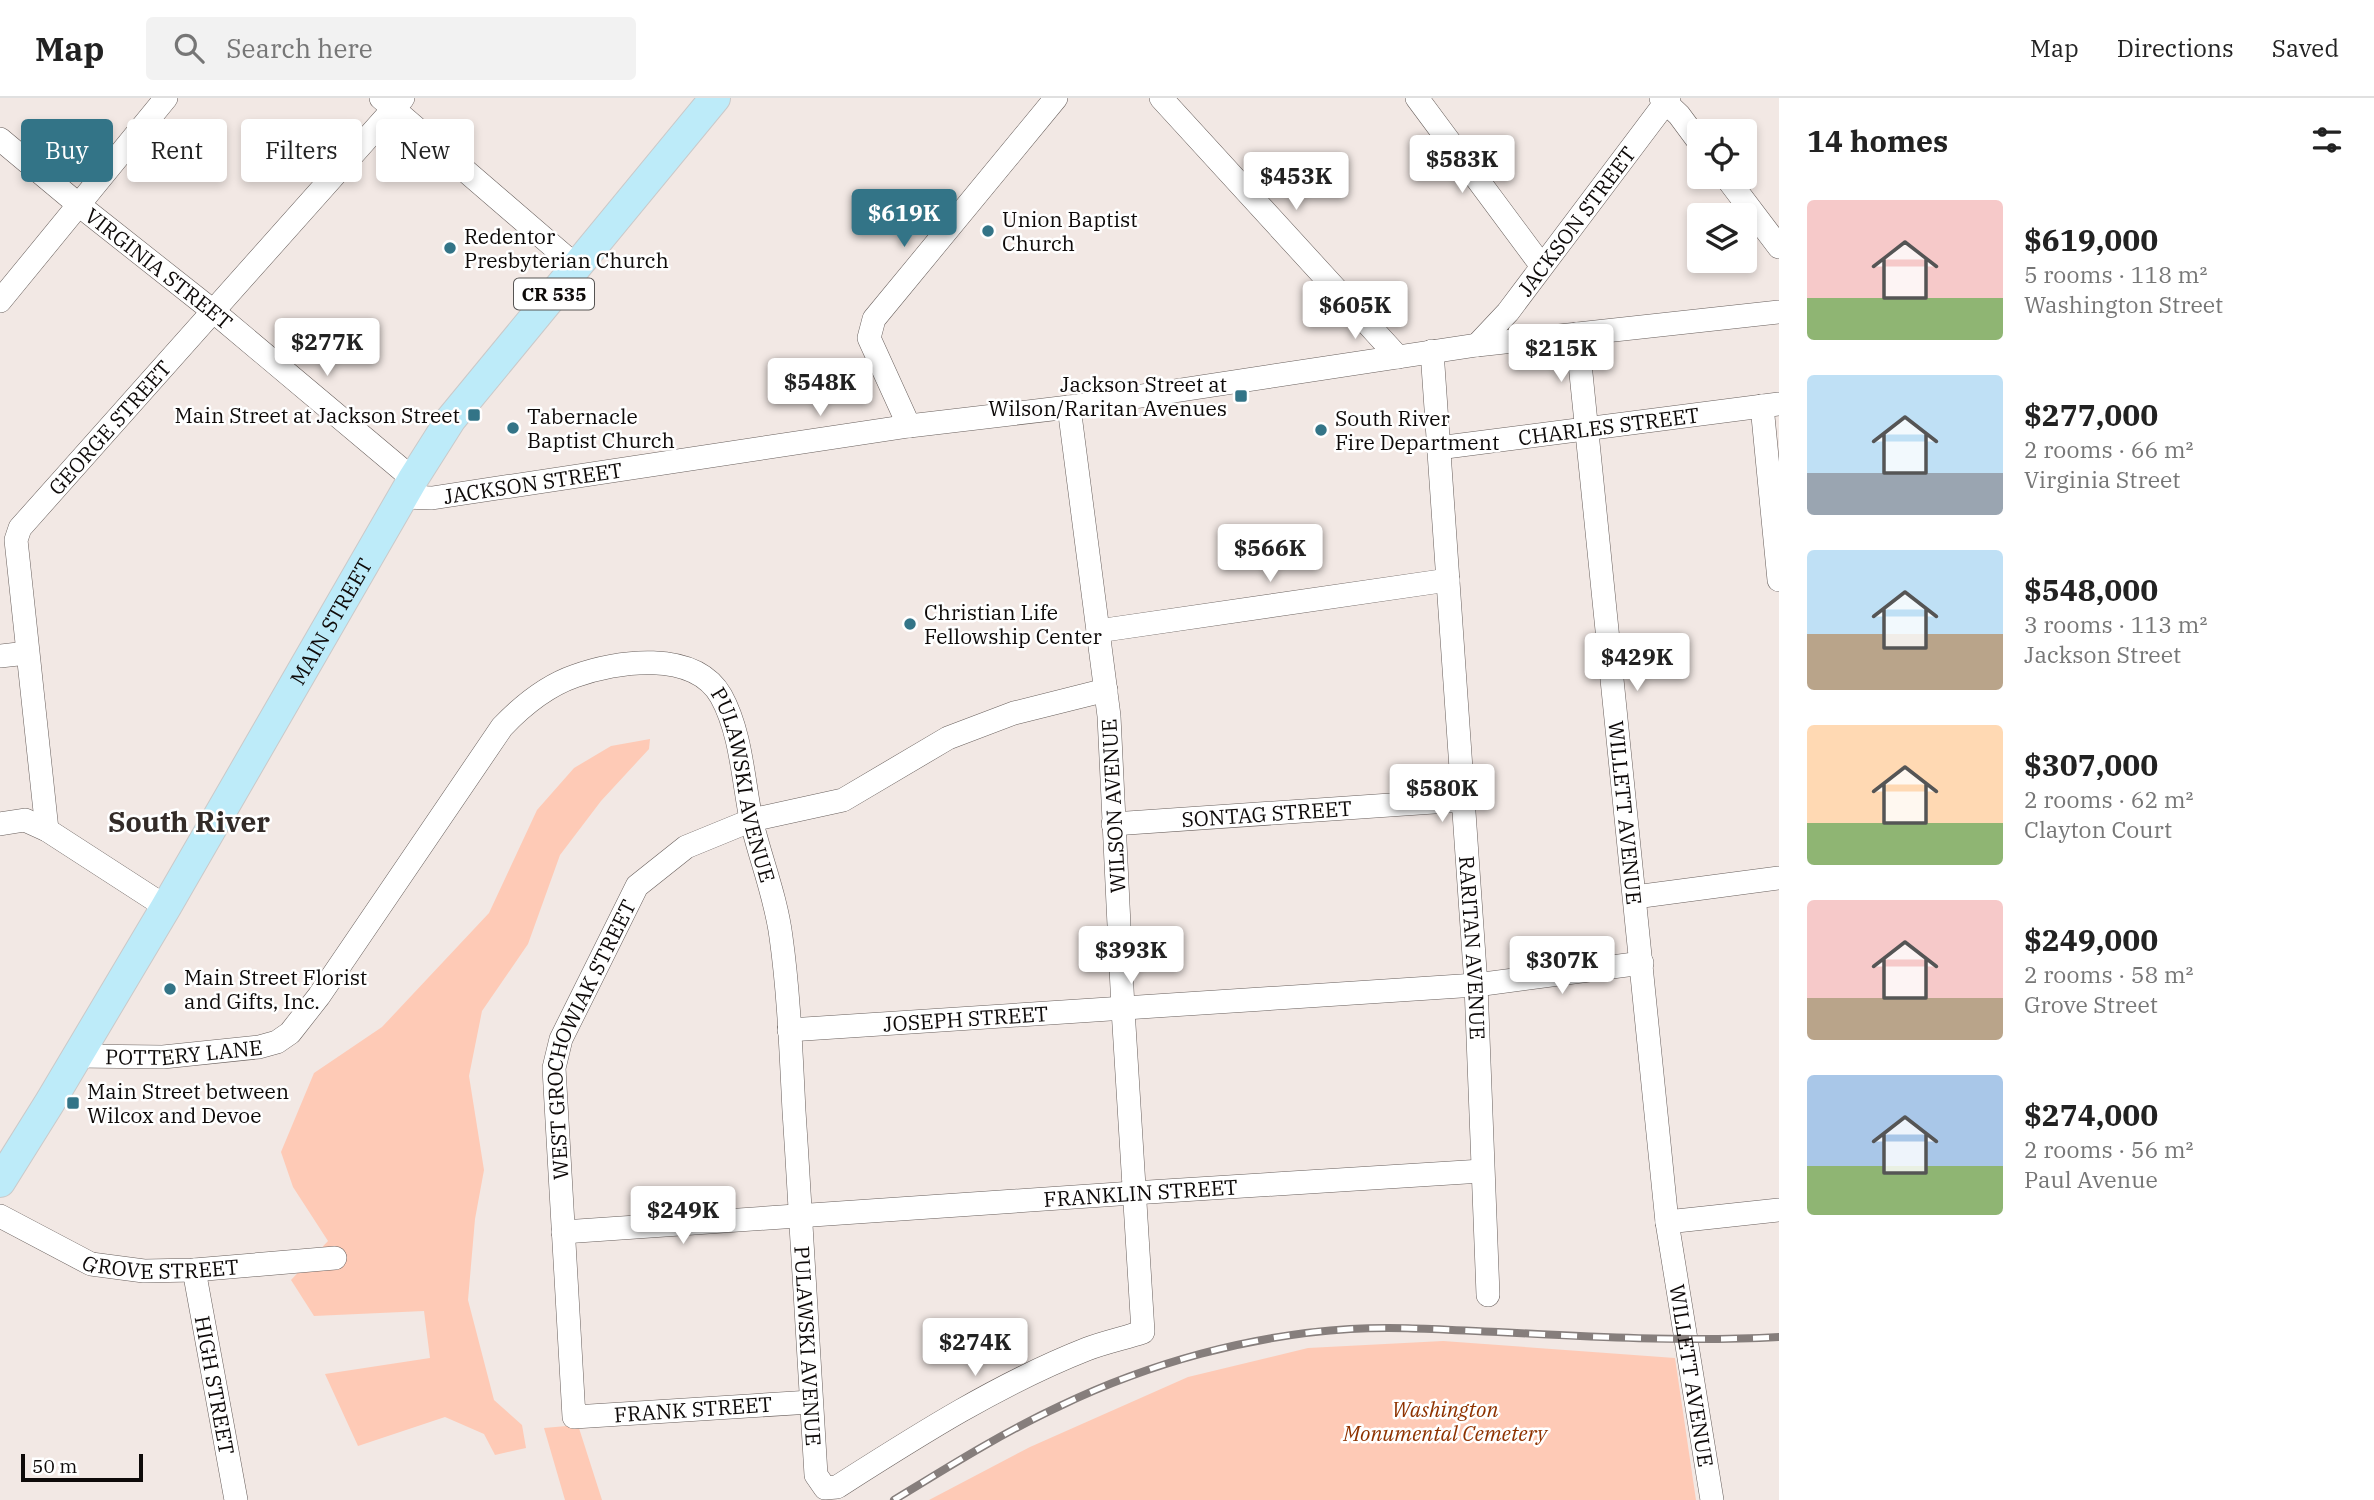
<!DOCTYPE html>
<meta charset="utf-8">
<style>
:root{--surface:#fff;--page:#f2f2f2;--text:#222;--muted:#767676;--line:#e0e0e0;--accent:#337487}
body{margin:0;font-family:"IBM Plex Serif",serif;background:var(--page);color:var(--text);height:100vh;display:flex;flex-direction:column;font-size:26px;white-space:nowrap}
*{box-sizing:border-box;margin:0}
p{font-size:23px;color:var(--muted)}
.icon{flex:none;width:38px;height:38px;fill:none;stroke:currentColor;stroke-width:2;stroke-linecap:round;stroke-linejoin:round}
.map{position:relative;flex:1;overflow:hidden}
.panel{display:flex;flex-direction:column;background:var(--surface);width:595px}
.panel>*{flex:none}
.hud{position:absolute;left:21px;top:21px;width:665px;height:63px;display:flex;gap:14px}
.fabs{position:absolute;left:1687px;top:21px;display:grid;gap:14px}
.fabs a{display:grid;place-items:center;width:70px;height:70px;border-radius:7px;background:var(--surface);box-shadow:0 4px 10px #0003;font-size:35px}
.scale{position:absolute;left:21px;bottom:18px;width:122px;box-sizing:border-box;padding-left:7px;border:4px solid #0e0a09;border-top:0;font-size:19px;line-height:24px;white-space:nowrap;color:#0e0a09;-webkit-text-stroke:5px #fff;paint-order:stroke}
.price{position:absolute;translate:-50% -60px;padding:0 16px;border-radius:7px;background:#fff;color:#222;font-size:23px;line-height:46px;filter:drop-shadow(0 2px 4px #0008)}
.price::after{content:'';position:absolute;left:50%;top:42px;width:21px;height:16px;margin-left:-10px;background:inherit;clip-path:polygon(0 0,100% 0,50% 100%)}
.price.current{background:var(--accent);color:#fff}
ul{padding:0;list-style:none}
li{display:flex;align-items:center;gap:21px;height:175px;padding:0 28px}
li span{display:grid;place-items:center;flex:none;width:196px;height:140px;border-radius:7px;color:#555}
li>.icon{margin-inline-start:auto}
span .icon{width:84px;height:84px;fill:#fffc;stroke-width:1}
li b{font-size:30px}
h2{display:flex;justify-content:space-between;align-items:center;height:84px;padding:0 28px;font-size:30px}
.chip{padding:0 24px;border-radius:7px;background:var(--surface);box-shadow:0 4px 10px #0003;font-size:24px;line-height:63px}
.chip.current{background:var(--accent);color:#fff}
header{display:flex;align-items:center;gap:42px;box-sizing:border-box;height:98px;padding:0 35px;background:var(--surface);border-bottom:2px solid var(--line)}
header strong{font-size:33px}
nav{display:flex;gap:38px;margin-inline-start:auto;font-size:24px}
.search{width:490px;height:63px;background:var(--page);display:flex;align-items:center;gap:18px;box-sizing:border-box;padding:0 24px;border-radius:7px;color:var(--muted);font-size:26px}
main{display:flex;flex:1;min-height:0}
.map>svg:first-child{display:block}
.green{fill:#fecab6}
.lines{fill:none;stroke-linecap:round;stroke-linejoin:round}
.minor-casing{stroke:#685f5c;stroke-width:24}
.major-casing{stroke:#cac9c9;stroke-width:32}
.minor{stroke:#fff;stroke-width:23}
.major{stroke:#bdebf9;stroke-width:30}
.rail-casing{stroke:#867e7c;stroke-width:8}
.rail{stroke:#fff;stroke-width:5;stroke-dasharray:16;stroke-linecap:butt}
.poi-dot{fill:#337487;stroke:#fff;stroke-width:2.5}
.labels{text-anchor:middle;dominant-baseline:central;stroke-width:5;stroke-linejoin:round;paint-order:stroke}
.shield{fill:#fff;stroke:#565453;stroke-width:2}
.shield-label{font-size:19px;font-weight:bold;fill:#0e0a09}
.poi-label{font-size:21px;fill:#0e0a09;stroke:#fff;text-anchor:start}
.street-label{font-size:21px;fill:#0e0a09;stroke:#fff}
.park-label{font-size:21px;font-style:italic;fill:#8e3200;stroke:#fff}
.district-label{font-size:28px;font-weight:bold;fill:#332b28;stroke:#fff}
</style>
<header>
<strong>Map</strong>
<div class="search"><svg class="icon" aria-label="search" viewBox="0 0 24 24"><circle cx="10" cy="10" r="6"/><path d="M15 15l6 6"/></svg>Search here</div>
<nav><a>Map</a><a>Directions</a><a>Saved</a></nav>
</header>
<main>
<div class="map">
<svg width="1779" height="1402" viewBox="0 0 1779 1402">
<rect width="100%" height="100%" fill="#f2e8e4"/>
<!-- green -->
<path class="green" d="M650,641l-1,10 -48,52 -41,54 -32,89 -46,67 -13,65 15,94 -9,49 -7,81 26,100 28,25 4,23 -31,7 -11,-21 -39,-17 -87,29 -33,-72 105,-16 -6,-47 -110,5 -23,-36 37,-39 -35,-54 -12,-35 33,-79 68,-46 107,-114 48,-103 37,-42 37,-22z
M1443,1243l232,17 21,142h-767l101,-53 158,-70 120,-29z
M578,1327l24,75h-37l-21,-72z"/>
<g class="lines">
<!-- minor casing -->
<g class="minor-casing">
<g id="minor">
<path d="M381,0l195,168"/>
<path d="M1161,0l237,259"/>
<path d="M1417,0l124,167"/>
<path d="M1661,0l18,17 20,27"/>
<path id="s1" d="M0,41l79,66 134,106 200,168"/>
<path d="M1726,79l53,70"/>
<path d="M0,203l166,-203"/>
<path id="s2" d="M1577,236l90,888 45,278"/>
<path id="s3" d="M1477,247l31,-33 161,-214"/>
<path id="s4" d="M1432,253l44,634 12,310"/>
<path d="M1762,308l17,174"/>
<path d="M909,328l-40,-88 5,-19 182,-221"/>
<path id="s5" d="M1438,350l341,-44"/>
<path id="s6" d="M403,399l29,1 477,-72 160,-19 408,-62 302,-33"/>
<path d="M1098,533l350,-51"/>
<path d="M0,558l27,-3"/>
<path d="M0,726l25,-4 22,10 119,77"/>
<path id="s7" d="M1113,726l350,-24"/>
<path id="s8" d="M47,732l-31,-290 4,-12 383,-430"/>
<path d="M1635,799l144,-19"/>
<path id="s9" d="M789,932l687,-45 166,-22"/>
<path id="s10" d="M76,958l87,1 96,-10 18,-5 13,-9 29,-37 183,-269c20,-21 44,-41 73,-51 41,-15 119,-27 146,20 20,36 22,83 30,123 9,39 25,78 30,118 8,57 10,116 13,174 8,121 14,242 22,364l9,13 12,-1c80,-51 161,-103 250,-138 18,-7 38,-11 56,-17l-20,-323 -14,-293 -40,-309"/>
<path id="s11" d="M0,1118l91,48 53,7 50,-1 141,-12"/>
<path d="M1667,1124l112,-12"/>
<path id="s12" d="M563,1134l570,-39 349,-22"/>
<path id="s13" d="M194,1172l42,230"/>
<path id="s14" d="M811,1304l-237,15 -20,-349 7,-29 76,-153 49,-39 66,-27 91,-20 105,-62 66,-25 92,-23"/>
</g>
</g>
<!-- major casing -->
<g class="major-casing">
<g id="major">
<path id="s15" d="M0,1084l50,-80 116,-195 247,-428 38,-60 264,-321"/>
</g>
</g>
<!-- minor -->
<use href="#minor" class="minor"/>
<!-- major -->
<use href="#major" class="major"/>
<!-- rail casing -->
<g class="rail-casing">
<path id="rail" d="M894,1402c54,-33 108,-67 166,-94 89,-43 191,-71 290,-77 49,-3 99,1 148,3 94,5 188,10 281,5"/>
</g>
<!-- rail -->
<use href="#rail" class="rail"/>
</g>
<!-- markers -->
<g class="poi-dot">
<circle cx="988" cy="133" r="7"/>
<circle cx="450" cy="150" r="7"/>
<rect x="1234" y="291" width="14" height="14" rx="3.5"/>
<rect x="467" y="310" width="14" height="14" rx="3.5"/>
<circle cx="513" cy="330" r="7"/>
<circle cx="1321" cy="332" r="7"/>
<circle cx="910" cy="526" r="7"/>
<circle cx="170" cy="891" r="7"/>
<rect x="66" y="998" width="14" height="14" rx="3.5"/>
</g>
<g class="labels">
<!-- shield labels -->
<rect class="shield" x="514" y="180.5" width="80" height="31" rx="5"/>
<g class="shield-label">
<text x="554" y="196">CR 535</text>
</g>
<!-- poi labels -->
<g class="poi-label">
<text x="1002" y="121">Union Baptist<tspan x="1002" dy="24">Church</tspan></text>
<text x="464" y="138">Redentor<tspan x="464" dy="24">Presbyterian Church</tspan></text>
<text x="1227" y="286" text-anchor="end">Jackson Street at<tspan x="1227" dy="24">Wilson/Raritan Avenues</tspan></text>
<text x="460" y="317" text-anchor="end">Main Street at Jackson Street</text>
<text x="527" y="318">Tabernacle<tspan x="527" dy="24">Baptist Church</tspan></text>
<text x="1335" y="320">South River<tspan x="1335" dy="24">Fire Department</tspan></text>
<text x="924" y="514">Christian Life<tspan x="924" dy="24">Fellowship Center</tspan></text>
<text x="184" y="879">Main Street Florist<tspan x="184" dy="24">and Gifts, Inc.</tspan></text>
<text x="87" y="993">Main Street between<tspan x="87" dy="24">Wilcox and Devoe</tspan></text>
</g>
<!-- street labels -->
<g class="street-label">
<text stroke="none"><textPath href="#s3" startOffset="159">JACKSON STREET</textPath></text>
<text stroke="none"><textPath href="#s1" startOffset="205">VIRGINIA STREET</textPath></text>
<text stroke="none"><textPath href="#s5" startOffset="172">CHARLES STREET</textPath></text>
<text stroke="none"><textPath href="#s8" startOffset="439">GEORGE STREET</textPath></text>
<text stroke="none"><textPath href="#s6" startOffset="131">JACKSON STREET</textPath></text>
<text stroke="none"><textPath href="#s15" startOffset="651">MAIN STREET</textPath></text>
<text stroke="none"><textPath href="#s10" startOffset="931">PULAWSKI AVENUE</textPath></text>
<text transform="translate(1113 708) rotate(-93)">WILSON AVENUE</text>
<text stroke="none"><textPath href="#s7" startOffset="154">SONTAG STREET</textPath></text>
<text stroke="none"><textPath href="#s2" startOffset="481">WILLETT AVENUE</textPath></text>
<text stroke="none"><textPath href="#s4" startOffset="598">RARITAN AVENUE</textPath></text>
<text stroke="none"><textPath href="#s9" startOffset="177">JOSEPH STREET</textPath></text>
<text stroke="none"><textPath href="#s14" startOffset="623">WEST GROCHOWIAK STREET</textPath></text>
<text stroke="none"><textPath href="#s10" startOffset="108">POTTERY LANE</textPath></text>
<text stroke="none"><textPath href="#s12" startOffset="579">FRANKLIN STREET</textPath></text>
<text stroke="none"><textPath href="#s11" startOffset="173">GROVE STREET</textPath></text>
<text stroke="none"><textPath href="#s10" startOffset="1498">PULAWSKI AVENUE</textPath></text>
<text stroke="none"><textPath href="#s2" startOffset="1048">WILLETT AVENUE</textPath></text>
<text stroke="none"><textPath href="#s13" startOffset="117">HIGH STREET</textPath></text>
<text transform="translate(693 1311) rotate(-4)">FRANK STREET</text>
</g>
<!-- park labels -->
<g class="park-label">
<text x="1445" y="1311">Washington<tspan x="1445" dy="24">Monumental Cemetery</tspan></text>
</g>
<!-- district labels -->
<g class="district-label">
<text x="189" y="723">South River</text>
</g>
</g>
</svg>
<div class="fabs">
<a><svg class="icon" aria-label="locate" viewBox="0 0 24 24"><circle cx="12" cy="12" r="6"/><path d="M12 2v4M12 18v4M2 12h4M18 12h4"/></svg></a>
<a><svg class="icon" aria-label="layers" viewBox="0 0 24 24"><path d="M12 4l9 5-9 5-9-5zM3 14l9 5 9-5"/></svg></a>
</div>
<div class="scale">50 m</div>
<b class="price" style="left:1462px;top:97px">$583K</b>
<b class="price" style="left:1296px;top:114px">$453K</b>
<b class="price current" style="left:904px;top:151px">$619K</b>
<b class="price" style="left:1355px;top:243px">$605K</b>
<b class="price" style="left:327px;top:280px">$277K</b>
<b class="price" style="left:1561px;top:286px">$215K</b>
<b class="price" style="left:820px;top:320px">$548K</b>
<b class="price" style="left:1270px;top:486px">$566K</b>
<b class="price" style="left:1637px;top:595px">$429K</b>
<b class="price" style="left:1442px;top:726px">$580K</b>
<b class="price" style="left:1131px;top:888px">$393K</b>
<b class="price" style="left:1562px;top:898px">$307K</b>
<b class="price" style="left:683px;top:1148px">$249K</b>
<b class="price" style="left:975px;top:1280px">$274K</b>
<div class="hud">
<a class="chip current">Buy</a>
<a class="chip">Rent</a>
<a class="chip">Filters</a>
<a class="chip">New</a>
</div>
</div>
<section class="panel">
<h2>14 homes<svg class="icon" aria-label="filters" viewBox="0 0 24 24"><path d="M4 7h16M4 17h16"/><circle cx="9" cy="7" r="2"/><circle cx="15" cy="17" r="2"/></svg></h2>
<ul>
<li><span style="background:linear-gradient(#f6c9c9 70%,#8fb573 0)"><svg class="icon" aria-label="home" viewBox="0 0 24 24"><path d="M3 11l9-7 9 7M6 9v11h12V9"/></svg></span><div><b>$619,000</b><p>5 rooms · 118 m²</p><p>Washington Street</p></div></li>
<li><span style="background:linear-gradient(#bfe0f5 70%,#9aa5b1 0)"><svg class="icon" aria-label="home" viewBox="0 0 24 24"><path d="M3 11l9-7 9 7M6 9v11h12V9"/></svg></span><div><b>$277,000</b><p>2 rooms · 66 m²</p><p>Virginia Street</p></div></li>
<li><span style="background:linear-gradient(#bfe0f5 60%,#b9a48a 0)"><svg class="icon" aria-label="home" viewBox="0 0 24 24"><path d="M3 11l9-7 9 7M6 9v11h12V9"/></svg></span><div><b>$548,000</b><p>3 rooms · 113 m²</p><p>Jackson Street</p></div></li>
<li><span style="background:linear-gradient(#ffd9b3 70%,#8fb573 0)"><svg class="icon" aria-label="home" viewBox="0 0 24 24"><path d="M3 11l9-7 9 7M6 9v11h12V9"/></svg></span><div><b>$307,000</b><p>2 rooms · 62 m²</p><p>Clayton Court</p></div></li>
<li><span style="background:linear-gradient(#f6c9c9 70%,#b9a48a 0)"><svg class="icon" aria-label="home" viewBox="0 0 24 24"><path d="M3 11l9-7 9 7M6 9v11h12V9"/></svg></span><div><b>$249,000</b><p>2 rooms · 58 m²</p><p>Grove Street</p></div></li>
<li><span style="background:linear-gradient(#a9c7e8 65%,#8fb573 0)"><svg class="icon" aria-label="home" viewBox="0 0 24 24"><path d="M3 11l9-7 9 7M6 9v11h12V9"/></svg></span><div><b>$274,000</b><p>2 rooms · 56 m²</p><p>Paul Avenue</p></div></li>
</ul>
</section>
</main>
